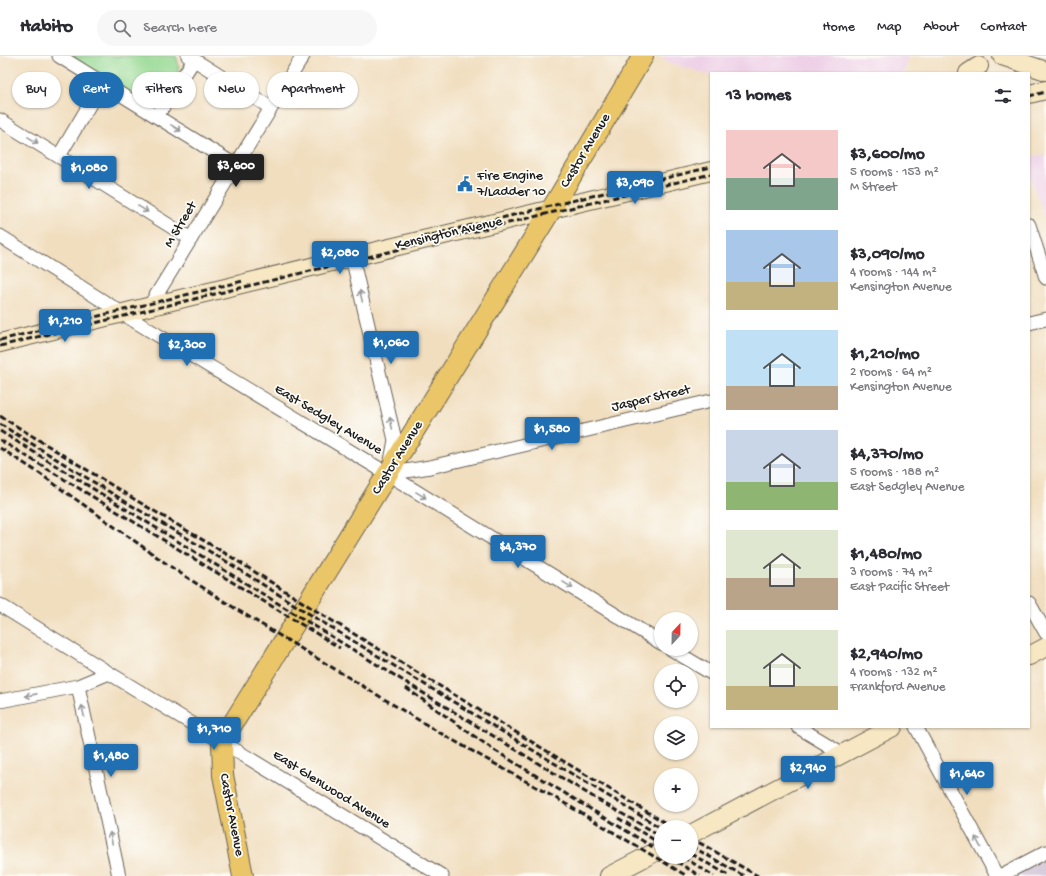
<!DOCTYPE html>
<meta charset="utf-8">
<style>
:root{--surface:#fff;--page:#f7f7f7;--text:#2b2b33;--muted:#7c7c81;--line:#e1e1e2;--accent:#1f6fb2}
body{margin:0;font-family:"Gochi Hand",sans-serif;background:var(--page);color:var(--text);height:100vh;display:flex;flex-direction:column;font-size:15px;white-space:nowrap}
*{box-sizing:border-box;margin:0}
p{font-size:13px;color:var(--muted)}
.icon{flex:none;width:22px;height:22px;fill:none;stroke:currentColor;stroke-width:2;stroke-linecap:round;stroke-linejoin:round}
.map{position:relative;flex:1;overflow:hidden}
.side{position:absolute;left:710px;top:16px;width:320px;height:656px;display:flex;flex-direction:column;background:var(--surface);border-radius:0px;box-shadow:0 1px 3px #0004}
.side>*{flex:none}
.top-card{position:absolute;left:12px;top:16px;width:380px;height:36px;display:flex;gap:8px}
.needle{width:26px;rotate:22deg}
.fabs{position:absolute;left:654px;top:556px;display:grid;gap:8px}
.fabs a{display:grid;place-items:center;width:44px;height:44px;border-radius:50%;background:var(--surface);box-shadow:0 1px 3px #0004;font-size:20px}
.price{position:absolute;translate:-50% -34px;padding:0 9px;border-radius:4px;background:var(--accent);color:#fff;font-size:13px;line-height:26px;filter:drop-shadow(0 1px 2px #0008)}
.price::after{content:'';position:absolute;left:50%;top:24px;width:12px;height:9px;margin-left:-6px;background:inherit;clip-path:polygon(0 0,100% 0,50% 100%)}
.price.on{background:#222;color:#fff}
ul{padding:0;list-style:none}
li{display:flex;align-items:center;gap:12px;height:100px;padding:0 16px}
li span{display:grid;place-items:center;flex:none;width:112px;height:80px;border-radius:0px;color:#555}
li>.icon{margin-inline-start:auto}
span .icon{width:48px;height:48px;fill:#fffc;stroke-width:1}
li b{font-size:17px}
h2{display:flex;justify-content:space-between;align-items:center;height:48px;padding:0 16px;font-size:17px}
.tag{padding:0 14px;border-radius:18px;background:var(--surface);box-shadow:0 1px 3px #0004;font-size:14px;line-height:36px}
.tag.on{background:var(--accent);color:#fff}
header{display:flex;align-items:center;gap:24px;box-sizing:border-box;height:56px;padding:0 20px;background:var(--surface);border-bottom:1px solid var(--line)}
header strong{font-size:19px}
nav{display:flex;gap:22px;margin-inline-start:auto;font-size:14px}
.search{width:280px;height:36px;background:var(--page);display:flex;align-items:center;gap:10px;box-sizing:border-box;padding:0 14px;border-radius:22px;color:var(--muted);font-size:15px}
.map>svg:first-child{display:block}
.built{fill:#eed0e7}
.industrial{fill:#ccbed3}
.green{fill:#94d891;stroke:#587a56}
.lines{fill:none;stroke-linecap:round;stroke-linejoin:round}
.street-casing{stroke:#676055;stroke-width:15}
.secondary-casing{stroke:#676055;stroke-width:20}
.primary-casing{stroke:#676055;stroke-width:22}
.street{stroke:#fff;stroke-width:13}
.secondary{stroke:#f7e8c3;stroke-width:18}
.primary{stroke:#eac669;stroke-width:20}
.rail{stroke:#1c1c1c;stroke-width:3;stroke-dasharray:6 3;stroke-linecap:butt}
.oneway{stroke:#999}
.labels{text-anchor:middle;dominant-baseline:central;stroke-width:3.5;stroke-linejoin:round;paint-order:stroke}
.street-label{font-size:14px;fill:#1c1c1c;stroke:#fdfcf7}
.poi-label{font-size:14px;fill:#1c1c1c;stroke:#fdfcf7;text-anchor:start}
</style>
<header>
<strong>Habito</strong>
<div class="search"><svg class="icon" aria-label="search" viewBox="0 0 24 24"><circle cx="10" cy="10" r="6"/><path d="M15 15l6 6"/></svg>Search here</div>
<nav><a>Home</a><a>Map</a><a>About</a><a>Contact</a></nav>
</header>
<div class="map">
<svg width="1046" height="820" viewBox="0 0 1046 820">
<rect width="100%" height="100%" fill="#fdfcf7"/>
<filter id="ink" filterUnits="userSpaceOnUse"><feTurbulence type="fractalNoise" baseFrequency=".025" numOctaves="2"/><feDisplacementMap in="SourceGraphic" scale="8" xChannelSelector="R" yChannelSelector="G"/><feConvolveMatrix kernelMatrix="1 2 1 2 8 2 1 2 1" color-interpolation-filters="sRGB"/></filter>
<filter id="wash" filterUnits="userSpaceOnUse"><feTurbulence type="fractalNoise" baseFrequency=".012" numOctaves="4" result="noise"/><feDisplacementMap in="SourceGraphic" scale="16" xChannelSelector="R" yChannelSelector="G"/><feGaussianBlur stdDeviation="0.9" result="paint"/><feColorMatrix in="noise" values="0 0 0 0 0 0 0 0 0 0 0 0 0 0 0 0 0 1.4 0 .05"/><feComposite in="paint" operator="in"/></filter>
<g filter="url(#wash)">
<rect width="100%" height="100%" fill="#f1debf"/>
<!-- built -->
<path class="built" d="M664,0h245l-5,17h-193v3l-49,-16z
M1046,99v66l-17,-47v-18z"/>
<!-- industrial -->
<path class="industrial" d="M1046,802v18h-36z"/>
<!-- green -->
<path class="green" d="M71,0h105c6,16 0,22 -9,35 -2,4 -4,8 -8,10 -5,3 -11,1 -16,0z"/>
</g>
<g filter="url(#ink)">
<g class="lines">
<!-- street casing -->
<g class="street-casing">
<path id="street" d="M59,0l176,109
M188,0l83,52
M157,60l37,-56
M0,64l191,119
M59,100l44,-74
M1029,169l17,53
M0,180l141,89 247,149 273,169
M352,201l43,183 -4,21
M149,251l154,-251
M1029,267l17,-4
M388,418l42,-7 281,-66
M1029,547l17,30
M0,549l109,68 333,203
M671,593l40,24
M78,630l41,190
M0,645l78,-15 31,-13
M798,671l45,27
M916,671l81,149
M1000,820l46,-24"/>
</g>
<!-- secondary casing -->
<g class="secondary-casing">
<path id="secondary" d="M1002,0l44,15
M968,17l11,-7
M1029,38l17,-4
M0,287l352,-86 359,-86
M1029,600l17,-9
M691,778l202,-107
M609,820l52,-27"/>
</g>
<!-- primary casing -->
<g class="primary-casing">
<path id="primary" d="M243,820l-20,-101 -1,-34 329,-531 92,-154"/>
</g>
<!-- street -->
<use href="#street" class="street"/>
<!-- secondary -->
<use href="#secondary" class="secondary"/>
<!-- primary -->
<use href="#primary" class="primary"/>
<!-- rail -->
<path class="rail" d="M1029,40l17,-4
M423,181l288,-70
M0,284l243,-59
M0,290l711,-172
M0,360l134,83 94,56 98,62 346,210
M0,368l129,80 95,56 98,62 339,206
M0,375c200,124 399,248 600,370 20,12 41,23 61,35
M0,384l340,208
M0,392l36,23 138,98 62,40 199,121 124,70 128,76
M406,632l88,62 167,102
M618,762l43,26
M691,782l67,38
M691,790l53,30
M691,798l39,22
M669,801l31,19
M683,801l31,19"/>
</g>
<!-- one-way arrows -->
<defs><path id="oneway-shaft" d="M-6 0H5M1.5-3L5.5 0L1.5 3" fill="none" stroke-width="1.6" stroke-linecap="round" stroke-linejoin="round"/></defs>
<g class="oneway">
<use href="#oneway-shaft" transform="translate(176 72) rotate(32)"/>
<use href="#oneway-shaft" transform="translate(33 84) rotate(31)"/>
<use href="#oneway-shaft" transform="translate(143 153) rotate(32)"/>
<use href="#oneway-shaft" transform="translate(361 240) rotate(-103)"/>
<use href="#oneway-shaft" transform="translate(391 367) rotate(-103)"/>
<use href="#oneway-shaft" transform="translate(421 439) rotate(32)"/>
<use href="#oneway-shaft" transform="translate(568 529) rotate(32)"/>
<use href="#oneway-shaft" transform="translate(31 639) rotate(169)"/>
<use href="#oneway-shaft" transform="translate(83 655) rotate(-102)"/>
<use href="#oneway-shaft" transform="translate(111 782) rotate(-102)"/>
<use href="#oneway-shaft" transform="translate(978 786) rotate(-118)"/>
</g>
</g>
<!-- icons -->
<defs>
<g id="civic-bare" transform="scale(1.2)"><path d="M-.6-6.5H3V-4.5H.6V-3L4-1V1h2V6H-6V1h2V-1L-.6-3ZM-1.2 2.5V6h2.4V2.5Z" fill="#1f6fb2" stroke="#fdfcf7" stroke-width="2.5" paint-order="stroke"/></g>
</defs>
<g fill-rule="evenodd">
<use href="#civic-bare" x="465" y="128"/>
</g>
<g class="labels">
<!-- street labels -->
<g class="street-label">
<text transform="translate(586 95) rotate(-59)">Castor Avenue</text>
<text transform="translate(181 169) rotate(-59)">M Street</text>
<text transform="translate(449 178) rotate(-13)">Kensington Avenue</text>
<text transform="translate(651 343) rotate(-13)">Jasper Street</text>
<text transform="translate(328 364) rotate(31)">East Sedgley Avenue</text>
<text transform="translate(398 402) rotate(-58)">Castor Avenue</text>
<text transform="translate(331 734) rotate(32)">East Glenwood Avenue</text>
<text transform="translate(231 759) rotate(79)">Castor Avenue</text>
</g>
<!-- poi labels -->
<g class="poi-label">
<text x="477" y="120">Fire Engine<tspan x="477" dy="16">7/Ladder 10</tspan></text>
</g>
</g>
</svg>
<div class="fabs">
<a><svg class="needle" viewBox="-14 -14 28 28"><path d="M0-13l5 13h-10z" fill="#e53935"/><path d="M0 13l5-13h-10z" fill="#7c7c81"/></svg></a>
<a><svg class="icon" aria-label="locate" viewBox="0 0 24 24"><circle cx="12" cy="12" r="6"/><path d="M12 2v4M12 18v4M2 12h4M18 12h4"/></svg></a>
<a><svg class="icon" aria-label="layers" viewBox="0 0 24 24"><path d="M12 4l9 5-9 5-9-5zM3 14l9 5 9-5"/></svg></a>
<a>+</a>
<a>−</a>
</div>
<b class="price on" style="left:236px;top:132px">$3,600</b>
<b class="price" style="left:89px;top:134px">$1,080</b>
<b class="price" style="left:635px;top:149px">$3,090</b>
<b class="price" style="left:340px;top:219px">$2,080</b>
<b class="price" style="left:65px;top:287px">$1,210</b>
<b class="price" style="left:391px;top:309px">$1,060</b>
<b class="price" style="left:187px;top:311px">$2,300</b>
<b class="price" style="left:552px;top:395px">$1,580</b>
<b class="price" style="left:518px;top:513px">$4,370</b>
<b class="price" style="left:214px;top:695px">$1,710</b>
<b class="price" style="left:111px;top:722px">$1,480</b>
<b class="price" style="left:808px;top:734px">$2,940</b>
<b class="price" style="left:967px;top:740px">$1,640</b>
<div class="top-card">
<a class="tag">Buy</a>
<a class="tag on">Rent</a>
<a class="tag">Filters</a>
<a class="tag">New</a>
<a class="tag">Apartment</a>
</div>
<section class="side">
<h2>13 homes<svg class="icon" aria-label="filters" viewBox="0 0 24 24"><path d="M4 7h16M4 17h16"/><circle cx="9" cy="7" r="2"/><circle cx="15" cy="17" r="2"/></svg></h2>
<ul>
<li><span style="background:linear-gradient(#f6c9c9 60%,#7fa58c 0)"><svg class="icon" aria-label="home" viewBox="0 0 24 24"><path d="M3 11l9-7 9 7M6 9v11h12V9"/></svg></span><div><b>$3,600/mo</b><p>5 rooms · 153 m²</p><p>M Street</p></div></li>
<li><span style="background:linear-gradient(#a9c7e8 65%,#c2b280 0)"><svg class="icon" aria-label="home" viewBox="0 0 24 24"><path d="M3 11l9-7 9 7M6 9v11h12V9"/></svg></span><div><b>$3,090/mo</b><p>4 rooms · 144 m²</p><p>Kensington Avenue</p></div></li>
<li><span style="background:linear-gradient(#bfe0f5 70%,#b9a48a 0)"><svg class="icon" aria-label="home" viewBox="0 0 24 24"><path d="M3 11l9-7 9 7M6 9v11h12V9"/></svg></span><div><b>$1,210/mo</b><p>2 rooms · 64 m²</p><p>Kensington Avenue</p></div></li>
<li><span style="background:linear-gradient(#c9d6e8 65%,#8fb573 0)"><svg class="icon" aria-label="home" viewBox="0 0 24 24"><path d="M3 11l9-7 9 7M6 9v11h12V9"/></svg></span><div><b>$4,370/mo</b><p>5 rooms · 188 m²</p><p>East Sedgley Avenue</p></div></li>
<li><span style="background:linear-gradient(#dfe7d0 60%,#b9a48a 0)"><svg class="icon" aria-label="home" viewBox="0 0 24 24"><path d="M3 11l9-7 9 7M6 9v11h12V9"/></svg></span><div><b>$1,480/mo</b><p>3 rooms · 74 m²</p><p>East Pacific Street</p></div></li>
<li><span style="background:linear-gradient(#dfe7d0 70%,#c2b280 0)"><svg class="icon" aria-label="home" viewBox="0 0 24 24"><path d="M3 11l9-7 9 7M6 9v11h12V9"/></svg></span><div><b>$2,940/mo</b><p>4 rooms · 132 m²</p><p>Frankford Avenue</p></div></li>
</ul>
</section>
</div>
